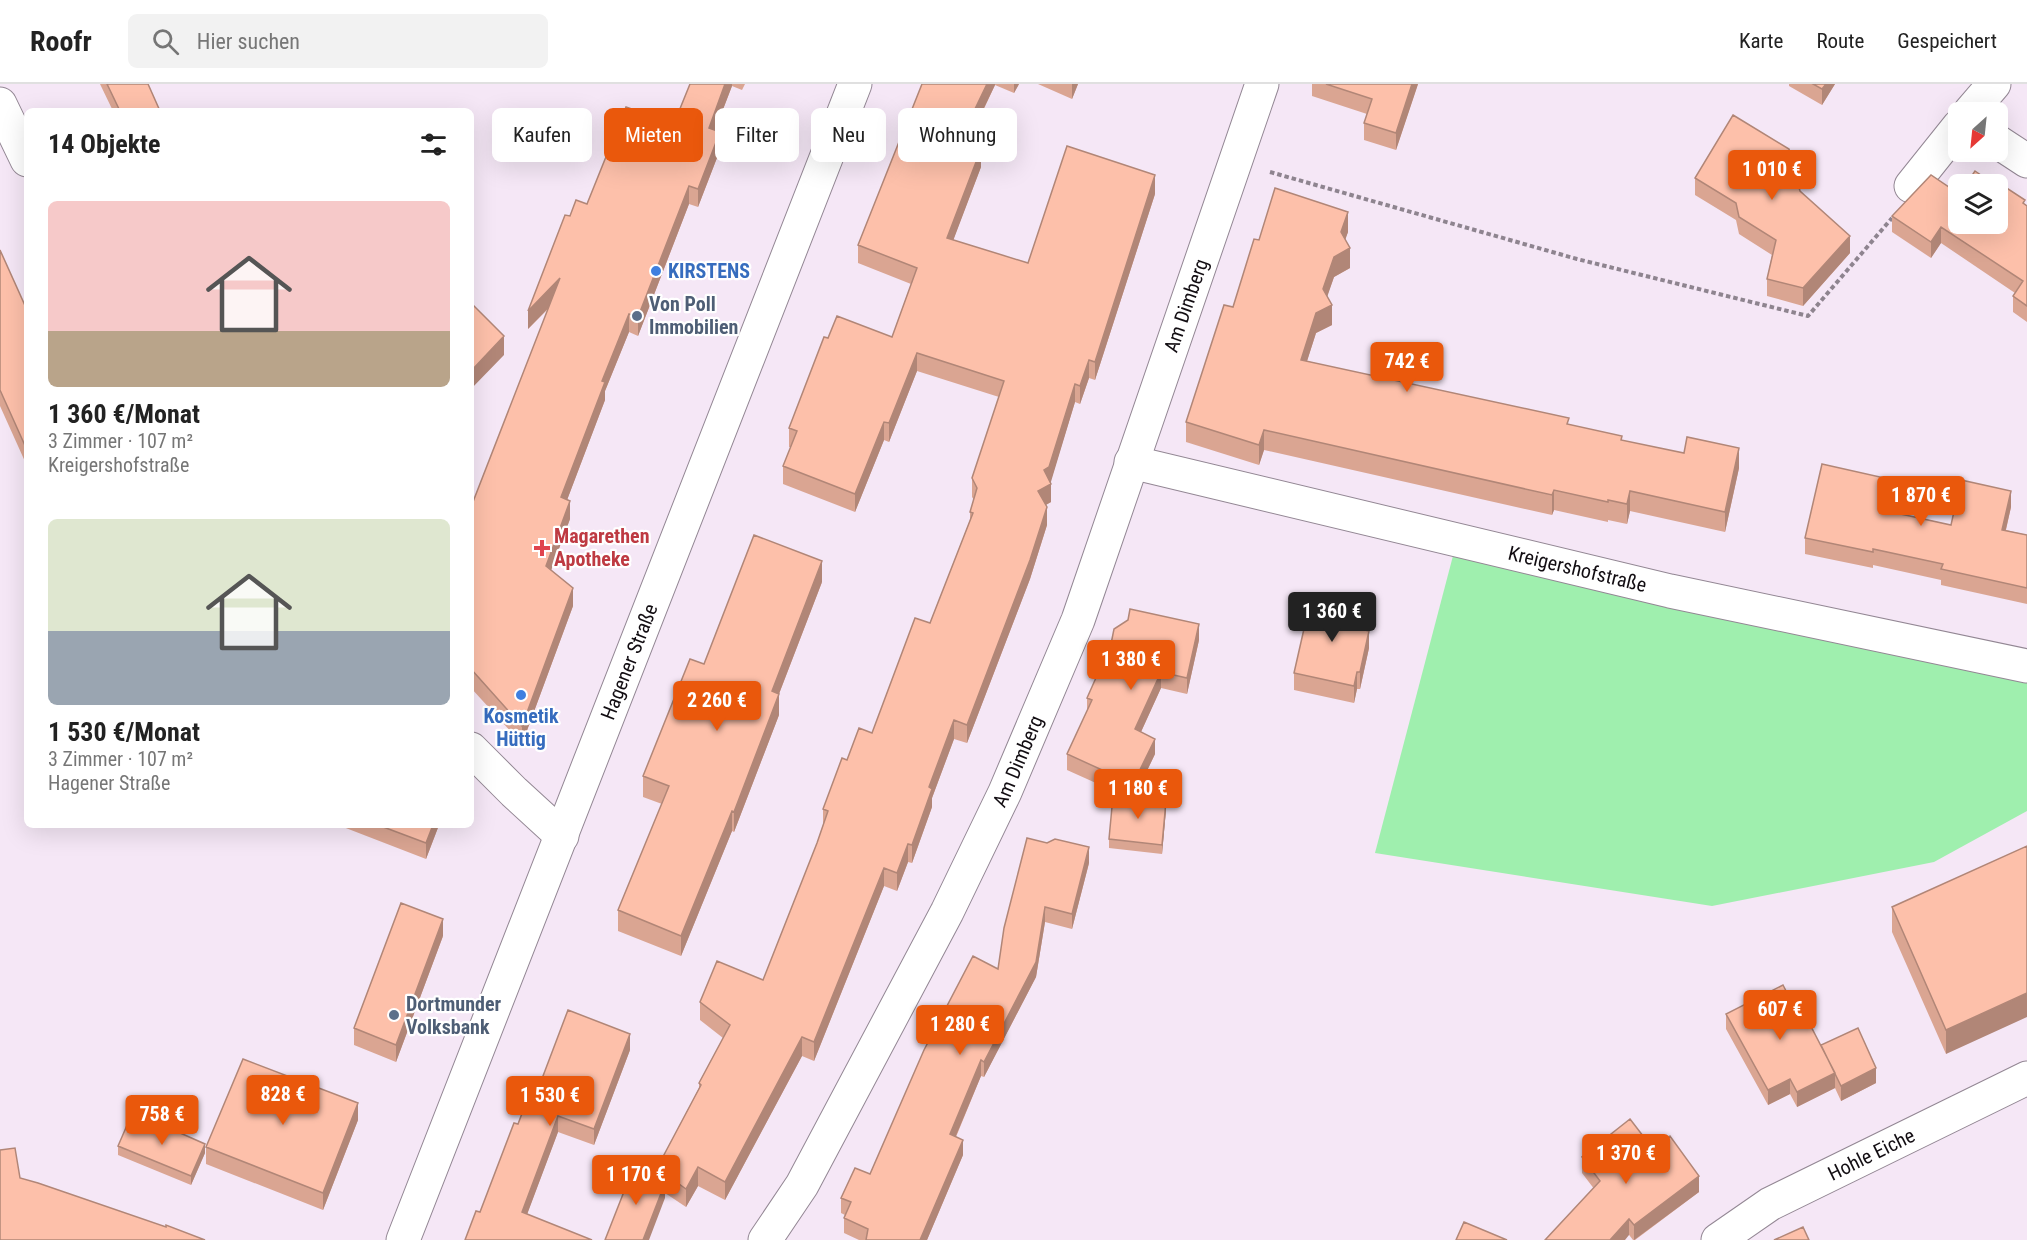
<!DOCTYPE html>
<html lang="de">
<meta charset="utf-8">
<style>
:root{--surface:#fff;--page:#f2f2f2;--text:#222;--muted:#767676;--line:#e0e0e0;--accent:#ea580c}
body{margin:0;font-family:"Roboto Condensed",sans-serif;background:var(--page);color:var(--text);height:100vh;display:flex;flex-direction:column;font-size:22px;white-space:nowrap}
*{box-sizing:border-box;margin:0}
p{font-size:20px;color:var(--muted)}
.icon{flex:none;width:33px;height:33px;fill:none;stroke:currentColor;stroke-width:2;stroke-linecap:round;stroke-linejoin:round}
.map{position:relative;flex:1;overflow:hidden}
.sheet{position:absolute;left:24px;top:24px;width:450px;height:720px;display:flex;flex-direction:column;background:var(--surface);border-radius:9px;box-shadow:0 6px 24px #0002}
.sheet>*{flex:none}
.guide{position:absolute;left:492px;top:24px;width:570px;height:54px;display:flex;gap:12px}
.needle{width:39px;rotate:207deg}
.fabs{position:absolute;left:1948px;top:18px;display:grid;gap:12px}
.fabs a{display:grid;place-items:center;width:60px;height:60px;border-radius:9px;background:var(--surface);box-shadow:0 6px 24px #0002;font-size:30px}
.price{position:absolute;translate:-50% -51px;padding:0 14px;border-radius:6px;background:var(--accent);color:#fff;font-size:20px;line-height:39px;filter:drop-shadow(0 2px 3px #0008)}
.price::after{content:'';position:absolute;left:50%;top:36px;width:18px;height:14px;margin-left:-9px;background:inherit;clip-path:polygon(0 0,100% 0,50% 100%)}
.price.selected{background:#222;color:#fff}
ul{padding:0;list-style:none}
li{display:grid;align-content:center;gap:12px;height:318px;padding:0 24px}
li span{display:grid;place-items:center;height:186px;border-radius:9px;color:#555}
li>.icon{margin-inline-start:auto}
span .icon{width:108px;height:108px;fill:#fffc;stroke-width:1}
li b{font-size:26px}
h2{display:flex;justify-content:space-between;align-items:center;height:72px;padding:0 24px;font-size:26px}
.pill{padding:0 21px;border-radius:9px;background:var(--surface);box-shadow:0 6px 24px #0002;font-size:21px;line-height:54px}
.pill.selected{background:var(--accent);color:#fff}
header{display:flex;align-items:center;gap:36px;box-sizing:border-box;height:84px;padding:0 30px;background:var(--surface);border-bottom:2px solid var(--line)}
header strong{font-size:28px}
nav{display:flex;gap:33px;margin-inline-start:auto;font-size:21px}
.search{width:420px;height:54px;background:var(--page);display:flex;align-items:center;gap:15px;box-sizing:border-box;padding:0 21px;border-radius:9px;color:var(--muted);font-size:22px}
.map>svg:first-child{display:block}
.green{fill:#9fefae}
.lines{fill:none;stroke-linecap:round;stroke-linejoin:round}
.minor-casing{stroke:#938794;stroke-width:35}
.secondary-casing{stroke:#938794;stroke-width:35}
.path{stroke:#8e848f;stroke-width:4;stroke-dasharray:4.5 3;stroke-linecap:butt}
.minor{stroke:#fff;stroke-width:33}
.secondary{stroke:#fff;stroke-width:33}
.wall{fill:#daa592}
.shaded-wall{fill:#b18677}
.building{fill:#fdc0aa;stroke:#b18677;stroke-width:1.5}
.shop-dot{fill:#3f7fe0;stroke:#fff;stroke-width:2}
.service-dot{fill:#5c6f8a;stroke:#fff;stroke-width:2}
.health-dot{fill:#e0444e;stroke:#fff;stroke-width:2}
.labels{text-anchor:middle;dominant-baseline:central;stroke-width:4.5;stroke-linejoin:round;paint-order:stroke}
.shop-label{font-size:20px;font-weight:bold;fill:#366cbe;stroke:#fff;text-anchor:start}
.service-label{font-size:20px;font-weight:bold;fill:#4e5e75;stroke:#fff;text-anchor:start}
.street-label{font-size:20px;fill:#120d12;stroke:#fff}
.health-label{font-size:20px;font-weight:bold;fill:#be3a42;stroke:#fff;text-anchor:start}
</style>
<header>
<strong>Roofr</strong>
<div class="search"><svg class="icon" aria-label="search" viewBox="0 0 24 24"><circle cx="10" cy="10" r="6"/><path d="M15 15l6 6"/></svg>Hier suchen</div>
<nav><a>Karte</a><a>Route</a><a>Gespeichert</a></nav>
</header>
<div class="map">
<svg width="2027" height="1156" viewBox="0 0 2027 1156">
<rect width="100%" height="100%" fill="#f5e7f6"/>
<!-- green -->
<path class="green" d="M1454,468l573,129v130l-93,51 -222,44 -337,-53z"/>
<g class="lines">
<!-- minor casing -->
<g class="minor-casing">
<g id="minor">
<path d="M0,20l27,56"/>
<path d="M1970,28l24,-28"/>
<path d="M1998,58l29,19"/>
<path d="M1911,102l48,-60"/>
<path id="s1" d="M1131,378l539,129 357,75"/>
<path d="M471,665l43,43 48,44"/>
<path id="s2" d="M765,1156l37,-55 145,-273 58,-120 73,-172 184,-536"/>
<path id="s3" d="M1718,1156l52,-36 257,-126"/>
</g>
</g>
<!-- secondary casing -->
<g class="secondary-casing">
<g id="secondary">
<path id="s4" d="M403,1156l452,-1156"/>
</g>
</g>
<!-- path -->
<path class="path" d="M1270,88l307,87 231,57 84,-98"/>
<!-- minor -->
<use href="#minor" class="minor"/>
<!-- secondary -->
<use href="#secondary" class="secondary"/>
</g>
<!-- wall -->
<path class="wall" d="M100,0h48l12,27h-47z
M690,0h55l-3,6 -10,-4 -17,44 5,20 -22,57 -9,-3 -51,132 -9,-4 -24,59v9l-38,100 3,19 -19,51 22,36 -51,138 -51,-56v-181l77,-198 -20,20 42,-113 17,-12 76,-84 14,-4z
M922,0h97l-5,9 -19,-8 -27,58 13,24 -28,73 75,23 127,-69 -60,186 -6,-2 -9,26 -5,-2 -25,81 1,19 -5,3 1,20 -17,54 -63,164 -13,-4 -22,59v9l-20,56 -4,-1 -11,29 -13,-5 -70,175 -12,-5 -77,144 -27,-14 -12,21 -21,-14v5l-8,-22v-8l42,-80v-5l24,-45 -23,-18v-18l63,-22 54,-137 6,-18v-16l24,-49 25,-27 58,-110 40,-103v-8l4,-12 -2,-3v-19l27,-81 -82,-26 -28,71 -5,-2 -29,72 -72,-28v-18l8,-19h-2v-19l39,-90 64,-1 19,-53 -53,-21v-18z
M1038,0h40l-6,15z
M1312,0h106l-22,66 -32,-10v-17l3,-9 -55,-18z
M1789,0h46l-13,21 -33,-19z
M1695,94l105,13 50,62 -47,53 -36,-10v-17l5,-24 -33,-21 -3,-14 -41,-25z
M1959,110l66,10 2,2v116l-14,-10v-16l2,-3 -74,-50 -10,15 -39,-26v-16z
M1348,148l-3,7 5,29 -16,9 -7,19 5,29 -16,8 -9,28 262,63 53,16 117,28 -14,64 -95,-21 -3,13 -19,-4v2l-54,-12 -2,5 -288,-65 -5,15 -73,-23v-20l47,-115 26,-67z
M0,166l27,60v156l-27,-60z
M1889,411l-3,15 65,15 60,-18 -5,23 21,5v69l-86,-19v-5l-68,-15v3l-68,-14v-16z
M822,498l-43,112v21l-45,117 -2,-1 -51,125 -63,-25v-21l44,-106 -19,-7v-21l61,-112z
M1361,541l-1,4 9,19 -9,41h-3l-3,14 -60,-13v-17z
M1199,556l-12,54 -26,-6 -20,44 14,22 -21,44 32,12 -4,44 -53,-6v-9l18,-42 -60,-27v-16l20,-42v-14z
M338,741h101l-13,34z
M2027,762l-81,208 -54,-122v-25z
M1089,779l-17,66 -27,-7 -9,55 -52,100 -3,-1 -25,61 7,18 -36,85h-68l-15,-7v-15l1,-3 -4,-2v-15l29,-24 128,-205 6,-41z
M443,852l-47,126 -42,-17v-17z
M1726,930l73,2 22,30 55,37 -35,18 -6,-13 -38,19 -7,-13 -22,11 -42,-76z
M630,966l-36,95 -36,-13 -31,82 -47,-2 38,-88 14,-19z
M358,1036l-35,90 -117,-46v-17z
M118,1062l87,7 -14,32 -73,-30z
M1653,1065l46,43 -64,48h-2l-51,-67v-16z"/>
<!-- shaded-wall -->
<path class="shaded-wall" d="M725,0h7v2l-23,60v-18z
M987,0h8v1l-35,73v-18z
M1014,0h5l-5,9z
M1072,0h6l-6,15z
M1412,0h6l-22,66v-17z
M1826,0h9l-13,21v-16z
M720,48v18l-22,57v-18z
M981,65v18l-34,90v-19z
M1155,91v19l-60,186v-18z
M689,102v18l-51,132v-19z
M1348,128v20l-7,20v-20z
M1941,143v16l-10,15v-16z
M1850,152v17l-47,53v-18z
M1350,164v20l-16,9 -11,32v-20l11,-32z
M560,194v18l-32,33v-18z
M1332,221v20l-16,8 -15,47v-20l15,-47z
M629,230v18l-24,59v9l-44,116v-19l41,-116z
M504,252v19l-33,34v-18z
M917,269v18l-28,71v-19z
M1089,276v18l-9,26v-18z
M1075,300v18l-25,83 1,-1v18l-13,7v-18l6,-21z
M884,338v18l-29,72v-18z
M1264,346v20l-5,15v-20z
M1739,364v20l-14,64v-20z
M1889,395v16l-7,31v-16z
M1554,406v20l-2,5v-20z
M1630,407v20l-3,13v-20z
M2011,407v16l-9,39v-16z
M570,417v18l-24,65v-18z
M1047,423v18l-17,54 -63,164v-18z
M822,477v21l-50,130v-21z
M573,504v18l-51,138v-18z
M1361,524v17l-5,20v-17z
M1199,540v16l-12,54v-16z
M1369,547v17l-9,41v-17z
M1161,588v16l-26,57v-16z
M1357,588v17l-3,14v-17z
M779,610v21l-45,117v-20z
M954,636v19l-22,59v9l-20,56v-18l17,-58z
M1155,655v15l-22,46v-16z
M1166,717v9l-4,44v-9z
M732,727v20l-51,125v-20z
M433,741h6l-13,34v-16z
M908,760v18l-11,29v-18z
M1089,763v16l-17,66v-15z
M884,784v18l-70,175v-19z
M1045,823v15l-9,55 -52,100v-15z
M443,835v17l-47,126v-17z
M2027,909v24l-81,37v-24z
M630,950v16l-36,95v-16z
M802,953v19l-77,144v-18z
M981,976v16l-31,74v-16z
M1876,984v15l-35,18v-15z
M1835,989v15l-38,19v-15z
M1790,995v15l-22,11v-15z
M358,1019v17l-35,90v-17z
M558,1032v16l-36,96v-16z
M963,1056v15l-36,85h-7z
M205,1060v9l-14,32v-9z
M698,1083v19l-12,21v-18z
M1699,1092v16l-65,48v-15z
M665,1099v15l-16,42h-6z
M1629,1135v16l-4,5h-15z"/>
<!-- building -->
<path class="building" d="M107,0h41l12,27h-40z
M690,0h35l-16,44 11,4 -22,57 -9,-3 -51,131 -9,-3 -27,67 3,1 -44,115 9,4 -24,65 27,22 -51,138 -51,-57v-162l89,-229 -32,33 37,-96 5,1 6,-16 11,4 39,-97 37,13 3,-8 11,4z
M922,0h65l-27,56 21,9 -34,89 81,25 39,-117 88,29 -60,187 -6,-2 -9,26 -5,-2 -26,83 -5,3 7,14 -13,7 9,16 -17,53 -63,165 -13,-5 -25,67 3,2 -20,56 -4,-1 -11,29 -13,-5 -70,174 -12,-5 -77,145 -27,-15 -12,22 -29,-21 44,-83 -2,-2 31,-58 -30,-23 17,-41 46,19 54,-137 11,-32 -5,-2 19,-51 5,2 12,-32 13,5 43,-115 15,5 43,-110 -3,-1 7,-24 -5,-10 32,-97 -87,-28 -28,70 -5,-1 -29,72 -72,-28 14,-35 -8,-3 35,-91 4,1 9,-22 55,21 25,-69 -59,-23z
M1326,0h86l-16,49 -32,-10 8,-24z
M1813,0h13l-4,5z
M1733,31l56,34 11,42 50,45 -47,52 -36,-9 9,-39 -37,-23 -3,-14 -41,-25z
M1975,87l19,13 2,-3 29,19 -2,3 4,3v100l-14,-10 10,-15 -82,-54 -10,15 -39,-26 39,-41 28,19v30h39v-40h-32z
M1275,104l73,24 -7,20 9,16 -16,9 -11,32 9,16 -16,8 -15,47 268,58 -2,6 55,12 -1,4 63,13 3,-16 52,11 -14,64 -95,-21 -3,13 -19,-4v2l-54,-12 -2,5 -288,-65 -5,15 -73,-23 38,-117 9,2 21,-68 5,1z
M0,166l27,60v140l-27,-60z
M471,219l33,33 -33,35z
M1822,380l67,15 -7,31 69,15 10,-45 50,11 -9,39 25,5v53l-86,-19 2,-5 -70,-15v3l-68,-14z
M754,451l68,26 -50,130 7,3 -45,118 -2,-1 -51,125 -63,-26 51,-124 -26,-10 47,-117 14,5z
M1311,514l50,10 -5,20 13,3 -9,41h-3l-3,14 -60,-13z
M1130,525l69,15 -12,54 -26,-6 -26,57 20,10 -22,45 -66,-30 25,-54 -5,-2 24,-54 3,-15 14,-9z
M1113,712l53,5 -4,44 -53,-6z
M378,741h55l-7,18z
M1027,754l20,5 8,-4 34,8 -17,67 -27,-7 -9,55 -52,100 -3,-2 -31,74 13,6 -43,100h-54l2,-11 -24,-11 7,-16 -10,-4 14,-30 15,6 54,-124 49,-94 25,13 6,-41z
M2027,762v147l-81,37 -54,-123z
M401,819l42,16 -47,126 -42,-17z
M1783,901l16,31 5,-3 31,60 -38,19 -7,-13 -22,11 -42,-76z
M568,926l62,24 -36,95 -36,-13 -36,96 70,28h-127l11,-29 4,1 34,-89 4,1 8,-21 6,2z
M1858,944l18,40 -35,18 -20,-41z
M243,975l115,44 -35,90 -117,-46z
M131,1032l36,16 2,-4 36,16 -14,32 -73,-30z
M1630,1035l23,30 17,-13 29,40 -65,49 -5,-6 -19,21h-65l55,-59 -18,-24z
M15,1064l5,30 18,5 128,44v-2l39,15h-205v-90z
M636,1077l29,22 -22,57h-38z
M1464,1138l43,18h-51z
M1803,1143l6,13h-35z"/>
<!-- markers -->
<g class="shop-dot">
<circle cx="656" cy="187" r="6"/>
<circle cx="521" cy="611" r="6"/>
</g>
<g class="service-dot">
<circle cx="637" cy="232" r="6"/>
<circle cx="394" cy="931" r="6"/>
</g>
<path class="health-dot" d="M539 455h6v6h6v6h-6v6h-6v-6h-6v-6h6z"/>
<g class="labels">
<!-- shop labels -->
<g class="shop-label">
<text x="668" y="187">KIRSTENS</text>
<text x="521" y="632" text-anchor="middle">Kosmetik<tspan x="521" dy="23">Hüttig</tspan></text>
</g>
<!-- service labels -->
<g class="service-label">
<text x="649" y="220">Von Poll<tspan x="649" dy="23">Immobilien</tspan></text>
<text x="406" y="920">Dortmunder<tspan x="406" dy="23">Volksbank</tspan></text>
</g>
<!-- street labels -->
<g class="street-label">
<text stroke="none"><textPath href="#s2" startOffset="1028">Am Dimberg</textPath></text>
<text stroke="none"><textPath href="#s1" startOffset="459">Kreigershofstraße</textPath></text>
<text stroke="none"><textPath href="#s4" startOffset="621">Hagener Straße</textPath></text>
<text stroke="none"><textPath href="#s2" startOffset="542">Am Dimberg</textPath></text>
<text stroke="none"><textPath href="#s3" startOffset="176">Hohle Eiche</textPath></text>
</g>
<!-- health labels -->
<g class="health-label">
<text x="554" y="452">Magarethen<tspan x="554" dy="23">Apotheke</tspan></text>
</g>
</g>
</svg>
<div class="fabs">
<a><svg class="needle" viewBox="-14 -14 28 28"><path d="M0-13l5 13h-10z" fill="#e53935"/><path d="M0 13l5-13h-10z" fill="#767676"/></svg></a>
<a><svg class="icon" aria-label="layers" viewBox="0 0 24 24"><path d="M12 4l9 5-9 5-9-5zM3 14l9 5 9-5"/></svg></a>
</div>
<b class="price" style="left:1772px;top:117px">1 010 €</b>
<b class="price" style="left:1407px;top:309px">742 €</b>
<b class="price" style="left:1921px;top:443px">1 870 €</b>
<b class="price selected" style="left:1332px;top:559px">1 360 €</b>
<b class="price" style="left:1131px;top:607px">1 380 €</b>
<b class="price" style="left:717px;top:648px">2 260 €</b>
<b class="price" style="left:1138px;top:736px">1 180 €</b>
<b class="price" style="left:1780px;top:957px">607 €</b>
<b class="price" style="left:960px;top:972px">1 280 €</b>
<b class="price" style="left:283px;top:1042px">828 €</b>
<b class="price" style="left:550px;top:1043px">1 530 €</b>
<b class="price" style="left:162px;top:1062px">758 €</b>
<b class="price" style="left:1626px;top:1101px">1 370 €</b>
<b class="price" style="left:636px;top:1122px">1 170 €</b>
<div class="guide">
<a class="pill">Kaufen</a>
<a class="pill selected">Mieten</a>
<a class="pill">Filter</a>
<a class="pill">Neu</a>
<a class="pill">Wohnung</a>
</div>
<section class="sheet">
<h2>14 Objekte<svg class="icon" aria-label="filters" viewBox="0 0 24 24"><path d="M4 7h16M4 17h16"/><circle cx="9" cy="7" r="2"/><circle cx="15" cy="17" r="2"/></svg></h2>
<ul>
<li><span style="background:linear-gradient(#f6c9c9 70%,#b9a48a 0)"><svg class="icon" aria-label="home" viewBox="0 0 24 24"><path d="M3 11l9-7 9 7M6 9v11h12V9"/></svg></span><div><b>1 360 €/Monat</b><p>3 Zimmer · 107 m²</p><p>Kreigershofstraße</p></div></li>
<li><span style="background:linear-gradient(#dfe7d0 60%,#9aa5b1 0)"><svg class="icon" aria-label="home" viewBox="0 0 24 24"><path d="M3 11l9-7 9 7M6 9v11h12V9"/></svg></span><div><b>1 530 €/Monat</b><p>3 Zimmer · 107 m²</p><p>Hagener Straße</p></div></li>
</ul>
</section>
</div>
